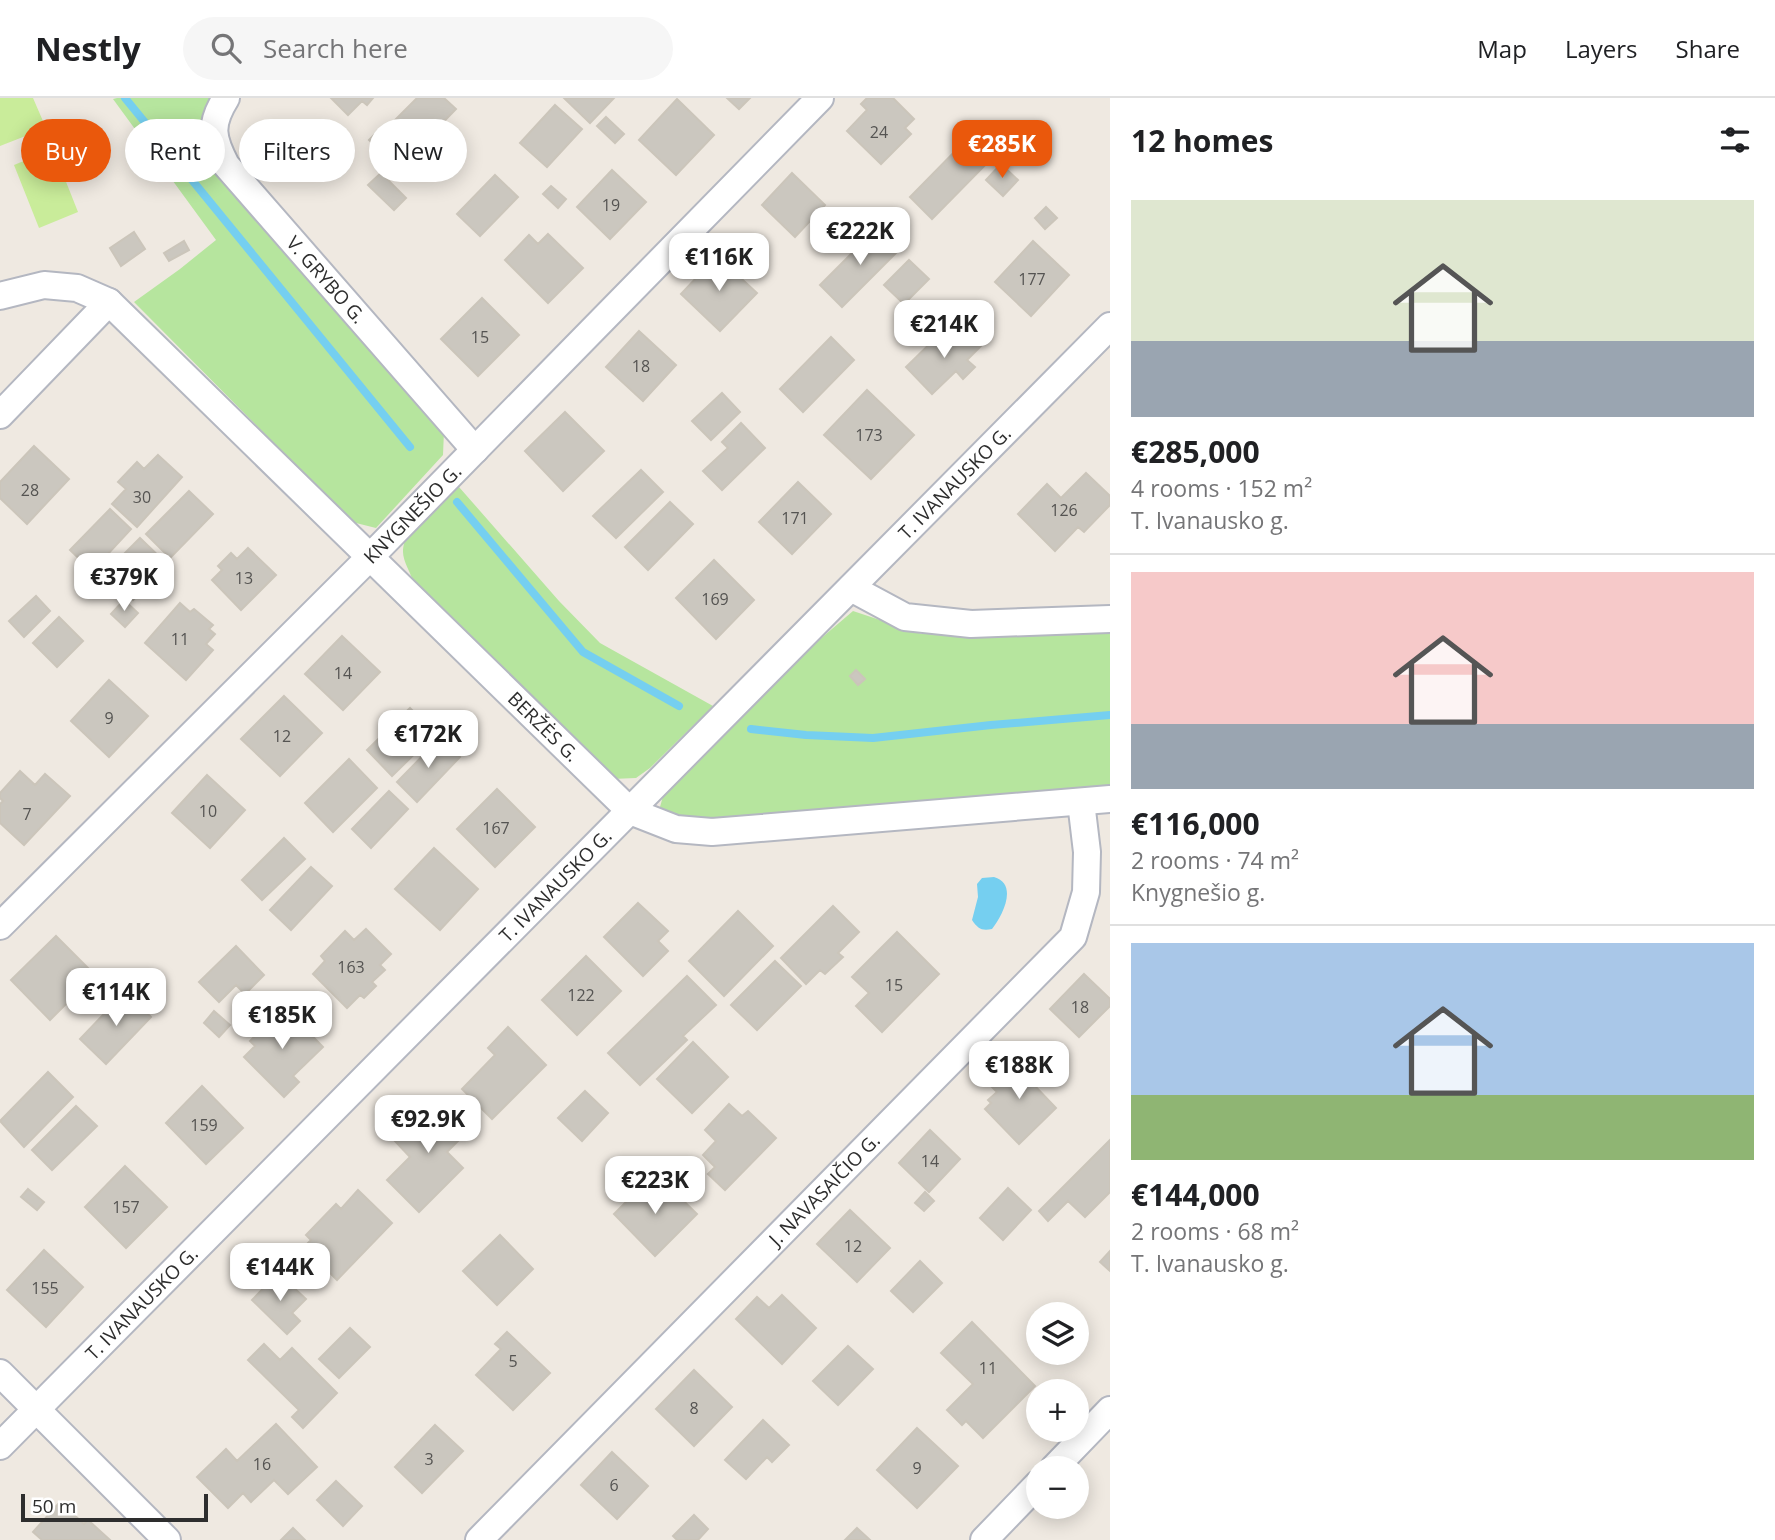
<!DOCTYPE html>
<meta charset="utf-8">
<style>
:root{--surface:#fff;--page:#f6f6f6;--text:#202124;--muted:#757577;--line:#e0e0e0;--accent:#ea580c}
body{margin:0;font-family:"Open Sans",sans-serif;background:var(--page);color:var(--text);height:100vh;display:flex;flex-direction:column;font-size:26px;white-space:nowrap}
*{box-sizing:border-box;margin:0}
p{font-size:23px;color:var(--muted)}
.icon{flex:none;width:38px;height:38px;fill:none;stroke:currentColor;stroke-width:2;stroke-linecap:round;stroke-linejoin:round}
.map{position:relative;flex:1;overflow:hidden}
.details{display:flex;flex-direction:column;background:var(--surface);width:665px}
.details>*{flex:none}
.top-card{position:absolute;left:21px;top:21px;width:665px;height:63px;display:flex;gap:14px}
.tools{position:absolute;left:1026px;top:1204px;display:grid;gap:14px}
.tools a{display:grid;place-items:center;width:63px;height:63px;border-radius:50%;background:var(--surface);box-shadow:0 4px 18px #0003;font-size:35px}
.scale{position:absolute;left:21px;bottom:18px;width:187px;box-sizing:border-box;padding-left:7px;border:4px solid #2e2e2e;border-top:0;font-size:19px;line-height:24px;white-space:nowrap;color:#2e2e2e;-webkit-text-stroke:5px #fff;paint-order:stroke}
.price{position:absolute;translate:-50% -60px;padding:0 16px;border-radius:14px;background:#fff;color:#222;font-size:23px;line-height:46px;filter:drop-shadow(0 2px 4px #0008)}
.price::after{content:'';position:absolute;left:50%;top:42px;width:21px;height:16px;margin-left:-10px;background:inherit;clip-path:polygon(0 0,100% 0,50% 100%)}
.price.current{background:var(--accent);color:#fff}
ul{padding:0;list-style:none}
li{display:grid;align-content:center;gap:14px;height:371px;padding:0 21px}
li+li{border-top:2px solid var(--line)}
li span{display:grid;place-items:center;height:217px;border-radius:0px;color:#555}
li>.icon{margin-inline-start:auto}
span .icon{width:126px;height:126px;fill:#fffc;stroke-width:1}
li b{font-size:30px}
h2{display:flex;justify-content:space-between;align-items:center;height:84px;padding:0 21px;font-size:30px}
.pill{padding:0 24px;border-radius:32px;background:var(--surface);box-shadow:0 4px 18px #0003;font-size:24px;line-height:63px}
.pill.current{background:var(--accent);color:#fff}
header{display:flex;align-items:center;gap:42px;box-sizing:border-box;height:98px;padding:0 35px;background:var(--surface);border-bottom:2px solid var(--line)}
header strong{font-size:33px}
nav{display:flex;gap:38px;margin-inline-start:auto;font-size:24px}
.search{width:490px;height:63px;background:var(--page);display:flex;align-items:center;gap:18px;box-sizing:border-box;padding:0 24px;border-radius:38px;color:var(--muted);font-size:26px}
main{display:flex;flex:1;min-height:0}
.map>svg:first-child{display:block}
.green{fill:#b6e59e}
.pitch{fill:#c9ec9a}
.water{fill:#75cff0}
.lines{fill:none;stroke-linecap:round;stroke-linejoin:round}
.stream{stroke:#75cff0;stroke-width:8}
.building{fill:#cbc7bf;stroke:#cbc5ba;stroke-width:2}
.minor-casing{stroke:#b4b7c1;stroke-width:30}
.minor{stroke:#fff;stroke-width:26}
.labels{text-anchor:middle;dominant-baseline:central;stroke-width:5;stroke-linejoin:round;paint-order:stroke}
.number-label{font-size:16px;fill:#555452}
.street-label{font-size:19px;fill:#2e2e2e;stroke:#fff}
</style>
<header>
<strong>Nestly</strong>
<div class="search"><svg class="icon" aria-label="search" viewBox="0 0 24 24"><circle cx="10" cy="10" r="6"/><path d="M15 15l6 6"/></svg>Search here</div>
<nav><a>Map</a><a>Layers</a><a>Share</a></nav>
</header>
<main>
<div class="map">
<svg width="1110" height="1442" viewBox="0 0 1110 1442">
<rect width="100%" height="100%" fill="#efe9e1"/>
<!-- green -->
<path class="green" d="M117,0h97c-21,36 -14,45 5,78l225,255 -1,24 -67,73 -24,-6 -218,-220 46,-33 36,-29 -103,-141z
M459,389l100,114 41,42 113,63 -63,62 -14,10 -24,1 -198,-196c-3,-9 -11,-22 -11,-31 0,-26 36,-54 56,-65z
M853,513l69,23 188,-1v155l-396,30 -41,-2 -13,-9 5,-18 126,-125z"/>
<!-- pitch -->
<path class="pitch" d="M0,0h33l13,30 -46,18z
M53,51l25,63 -39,16 -25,-63z"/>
<!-- water -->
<path class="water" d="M994,779c25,7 8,40 -2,52 -10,2 -14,0 -20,-9l6,-23 -1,-13 5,-6z"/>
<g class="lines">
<!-- stream -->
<path class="stream" d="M125,0l285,349
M457,404l126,150 96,54
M751,631l55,6 67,3 118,-13 119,-10"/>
</g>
<!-- building -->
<path class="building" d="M331,0h42l-6,7 -5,-4 -14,14z
M417,0h27l12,11 -39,40 -26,-25z
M564,0h50l-24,25z
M727,0h23l-11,11z
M867,0h26l21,21 -9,9 6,6 -30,30 -34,-33 20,-21 -6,-6z
M677,1l37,36 -38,40 -37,-35z
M555,7l27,24 -35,38 -27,-24z
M606,19l18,17 -9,9 -18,-17z
M378,33l9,9 -8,9 -10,-9z
M974,34l22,22 -64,65 -22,-22z
M1001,66l17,16 -15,16 -17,-16z
M612,72l34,32 -36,37 -33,-32z
M381,75l25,25 -12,12 -26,-25z
M792,75l33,32 -30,32 -33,-32z
M495,77l23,22 -38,39 -23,-22z
M551,88l15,13 -8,9 -15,-14z
M1046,109l11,11 -12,11 -10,-11z
M878,129l22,22 -58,58 -22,-22z
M134,134l11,17 -24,17 -11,-18z
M548,136l35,34 -35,35 -43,-43 24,-25 9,9z
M184,143l5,9 -20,11 -5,-8z
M1033,143l36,34 -38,41 -36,-34z
M717,158l40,37 -37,38 -39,-37z
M909,162l20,19 -25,25 -20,-19z
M482,200l37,37 -41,41 -37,-37z
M944,232l10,11 11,-11 16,16 -14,14 8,7 -12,12 -7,-8 -24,23 -26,-27z
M639,233l37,34 -33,36 -37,-34z
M831,239l23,23 -51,52 -23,-23z
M867,292l47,45 -43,44 -47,-44z
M722,295l18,19 -29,28 -19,-19z
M565,314l39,39 -41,40 -38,-40z
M741,325l24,25 -43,42 -19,-19 25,-23 -6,-6z
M34,348l35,33 -42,45 -27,-26v-16z
M158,357l24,22 -45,50 -25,-23 14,-15 -8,-7 19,-20 7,7z
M641,372l22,22 -47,46 -23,-22z
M1086,375l24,23v9l-26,27 -6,-5 -23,24 -37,-37 29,-30 14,14z
M798,384l33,32 -39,40 -33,-32z
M189,393l24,23 -43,44 -24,-24z
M670,404l23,22 -45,46 -23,-23z
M110,411l21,20 -39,42 -22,-21z
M140,440l28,27 -35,35 -28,-27z
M248,450l28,27 -35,35 -29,-30 10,-10 -4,-4 13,-13 6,6z
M714,462l40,40 -38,39 -40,-41z
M36,498l14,15 -26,26 -15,-16z
M124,502l14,13 -13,14 -14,-13z
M180,505l10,9 4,-3 19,16 -4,4 6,5 -9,10 7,6 -27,30 -41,-37z
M59,519l24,24 -26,26 -24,-24z
M342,538l38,36 -37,38 -38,-36z
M856,572l9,9 -7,6 -8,-9z
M109,582l39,36 -39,41 -38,-36z
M284,598l38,37 -42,43 -39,-37z
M410,610l25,26 -43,42 -25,-26z
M440,640l20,19 -43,45 -20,-20z
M349,661l28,29 -44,44 -28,-29z
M20,673l15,14 10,-11 25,22 -46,49 -24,-22v-19l3,-3 -3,-3v-5z
M207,677l38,35 -35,38 -38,-35z
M497,691l38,38 -40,40 -38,-38z
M389,693l19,18 -37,39 -19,-19z
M284,740l21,21 -43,41 -20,-20z
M434,750l44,41 -38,41 -45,-41z
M311,769l21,19 -41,44 -21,-20z
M638,805l30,28 -10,10 10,10 -25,25 -39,-39z
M833,808l26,26 -21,21 5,4 -18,17 -5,-4 -14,14 -25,-26z
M738,813l35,35 -49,50 -35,-35z
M366,831l25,25 -11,11 5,5 -13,12 4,4 -12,12 -4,-3 -13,13 -34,-34 12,-13 -4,-5 24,-25 9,9z
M897,834l42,42 -57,58 -26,-26 13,-13 -17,-16z
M56,838l39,39 -45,45 -39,-40z
M236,848l28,29 -19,19 -9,-9 -17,17 -20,-20z
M586,858l35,35 -44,44 -35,-35z
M775,863l26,25 -44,44 -26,-25z
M1084,876l26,25v7l-31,31 -29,-28z
M687,878l29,29 -33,31 4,4 -47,45 -32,-32z
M125,894l26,25 -45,47 -26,-25z
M284,909l39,40 -30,29 6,6 -15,15 -40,-40 11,-11 -5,-5z
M214,913l16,14 -11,12 -15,-14z
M508,929l38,38 -54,54 -30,-30 33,-34 -7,-7z
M693,944l35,35 -36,36 -35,-34z
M1027,960l16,16 -10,10 23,24 -37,36 -34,-35 6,-6 -3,-3 9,-8 -6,-6 22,-22 3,4z
M48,974l25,25 -49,50 -24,-26z
M202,988l41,42 -37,36 -40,-41z
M585,993l23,22 -26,28 -24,-23z
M437,1000l32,32 -22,22 16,16 -44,44 -32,-32 23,-23 -16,-17z
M729,1006l13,12 6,-5 28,27 -51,52 -17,-16 7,-7 -12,-12 13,-14 -11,-11z
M76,1008l21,20 -45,44 -20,-20z
M930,1032l30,29 -31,33 -30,-29z
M1110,1042v52l-25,25 -17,-16 -20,20 -9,-10z
M125,1068l42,41 -41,41 -41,-41z
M660,1080l37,36 -42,42 -41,-42 29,-29 5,5z
M1008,1090l23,22 -28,30 -23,-22z
M28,1091l16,13 -7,8 -16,-13z
M358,1092l34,33 -55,57 -33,-33 7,-7 -5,-5 30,-31 5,5z
M925,1094l9,9 -10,10 -9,-8z
M850,1112l40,38 -33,34 -40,-38z
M500,1137l33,34 -36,36 -34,-34z
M44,1152l39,37 -37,40 -39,-37z
M1110,1153v20l-10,-9z
M920,1163l22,22 -29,29 -22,-21z
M278,1175l28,26 -14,14 8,8 -13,13 -35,-34z
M782,1197l34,33 -34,36 -46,-45 21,-22 12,11z
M972,1224l63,64 -52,52 -17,-17 -4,4 -15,-15 26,-26 -32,-31z
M350,1230l20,19 -31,31 -20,-19z
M507,1234l43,41 -37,37 -37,-35 25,-26 -6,-5z
M264,1246l16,16 12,-12 45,45 -34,35 -11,-11 7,-7 -51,-50z
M848,1248l25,23 -35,36 -25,-24z
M694,1272l38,37 -38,39 -38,-37z
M763,1322l26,25 -17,17 -5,-5 -21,22 -21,-19z
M276,1326l41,43 -29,27 -14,-14 -23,22 -8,-9 -15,15 -31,-31 29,-28 11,12z
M435,1327l28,26 -41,42 -27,-26z
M917,1330l41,38 -41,42 -40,-38z
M612,1354l36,34 -31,33 -36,-34z
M336,1383l26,25 -19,20 -26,-26z
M60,1404l24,22 4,-4 22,20h-68l-9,-8z
M694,1417l14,14 -10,11h-21l-4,-4z
M293,1430l12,12h-24z
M857,1430l13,12h-25z"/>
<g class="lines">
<!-- minor casing -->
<g class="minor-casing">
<g id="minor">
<path id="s1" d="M226,0c-17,27 -14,40 0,67l249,285"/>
<path id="s2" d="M0,198l44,-11 33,3 32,14 521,509 46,18 36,3 398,-33"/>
<path d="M0,317l109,-113"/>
<path d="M851,490l54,29 66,7 139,-5"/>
<path id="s3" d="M0,828l369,-368 451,-460"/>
<path d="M0,1275l167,167"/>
<path id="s4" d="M0,1348l1110,-1120"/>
<path d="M1054,1370l56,-58"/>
<path id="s5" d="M479,1442l594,-603 13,-45 1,-40 -6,-50"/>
<path d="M984,1442l54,-56"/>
</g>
</g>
<!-- minor -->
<use href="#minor" class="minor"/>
</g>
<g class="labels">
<!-- number labels -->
<g class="number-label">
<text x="879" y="34">24</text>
<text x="611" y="107">19</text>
<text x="1032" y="181">177</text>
<text x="480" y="239">15</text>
<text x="641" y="268">18</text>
<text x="869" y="337">173</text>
<text x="30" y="392">28</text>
<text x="142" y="399">30</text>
<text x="1064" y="412">126</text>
<text x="795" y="420">171</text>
<text x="244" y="480">13</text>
<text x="715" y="501">169</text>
<text x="180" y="541">11</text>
<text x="343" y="575">14</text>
<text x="109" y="620">9</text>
<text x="282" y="638">12</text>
<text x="208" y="713">10</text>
<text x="27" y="716">7</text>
<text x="496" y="730">167</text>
<text x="351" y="869">163</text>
<text x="894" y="887">15</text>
<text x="581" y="897">122</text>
<text x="1080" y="909">18</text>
<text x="204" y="1027">159</text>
<text x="930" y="1063">14</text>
<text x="126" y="1109">157</text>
<text x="853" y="1148">12</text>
<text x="45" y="1190">155</text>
<text x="513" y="1263">5</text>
<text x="988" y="1270">11</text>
<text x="694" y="1310">8</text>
<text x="429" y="1361">3</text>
<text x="262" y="1366">16</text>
<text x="917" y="1370">9</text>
<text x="614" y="1387">6</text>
</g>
<!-- street labels -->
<g class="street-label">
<text stroke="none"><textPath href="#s1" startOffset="224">V. GRYBO G.</textPath></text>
<text stroke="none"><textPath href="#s4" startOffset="1356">T. IVANAUSKO G.</textPath></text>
<text stroke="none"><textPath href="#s3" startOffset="583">KNYGNEŠIO G.</textPath></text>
<text stroke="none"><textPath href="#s2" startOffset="721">BERŽĖS G.</textPath></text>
<text stroke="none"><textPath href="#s4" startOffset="789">T. IVANAUSKO G.</textPath></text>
<text stroke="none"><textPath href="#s5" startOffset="492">J. NAVASAIČIO G.</textPath></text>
<text stroke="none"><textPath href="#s4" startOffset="201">T. IVANAUSKO G.</textPath></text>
</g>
</g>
</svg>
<div class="tools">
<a><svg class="icon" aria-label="layers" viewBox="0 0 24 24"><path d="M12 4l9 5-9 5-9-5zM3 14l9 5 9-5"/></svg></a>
<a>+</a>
<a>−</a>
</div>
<div class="scale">50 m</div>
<b class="price current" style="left:1002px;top:82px">€285K</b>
<b class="price" style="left:860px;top:169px">€222K</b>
<b class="price" style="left:719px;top:195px">€116K</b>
<b class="price" style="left:944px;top:262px">€214K</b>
<b class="price" style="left:124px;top:515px">€379K</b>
<b class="price" style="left:428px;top:672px">€172K</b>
<b class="price" style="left:116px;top:930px">€114K</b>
<b class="price" style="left:282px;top:953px">€185K</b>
<b class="price" style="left:1019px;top:1003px">€188K</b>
<b class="price" style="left:428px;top:1057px">€92.9K</b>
<b class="price" style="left:655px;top:1118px">€223K</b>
<b class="price" style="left:280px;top:1205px">€144K</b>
<div class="top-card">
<a class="pill current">Buy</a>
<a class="pill">Rent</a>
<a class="pill">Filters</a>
<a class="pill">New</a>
</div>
</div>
<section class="details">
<h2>12 homes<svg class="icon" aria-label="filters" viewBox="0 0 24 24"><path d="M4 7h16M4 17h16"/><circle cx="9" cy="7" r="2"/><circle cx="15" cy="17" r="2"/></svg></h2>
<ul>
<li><span style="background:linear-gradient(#dfe7d0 65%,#9aa5b1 0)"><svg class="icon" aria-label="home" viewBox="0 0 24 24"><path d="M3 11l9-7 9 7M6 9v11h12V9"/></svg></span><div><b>€285,000</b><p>4 rooms · 152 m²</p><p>T. Ivanausko g.</p></div></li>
<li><span style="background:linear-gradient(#f6c9c9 70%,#9aa5b1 0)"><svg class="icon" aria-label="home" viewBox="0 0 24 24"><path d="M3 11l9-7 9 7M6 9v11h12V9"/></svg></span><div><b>€116,000</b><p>2 rooms · 74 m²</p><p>Knygnešio g.</p></div></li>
<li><span style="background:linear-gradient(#a9c7e8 70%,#8fb573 0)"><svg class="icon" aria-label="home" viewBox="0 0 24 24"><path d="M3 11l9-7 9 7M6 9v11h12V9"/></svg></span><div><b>€144,000</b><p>2 rooms · 68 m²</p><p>T. Ivanausko g.</p></div></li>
</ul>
</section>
</main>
